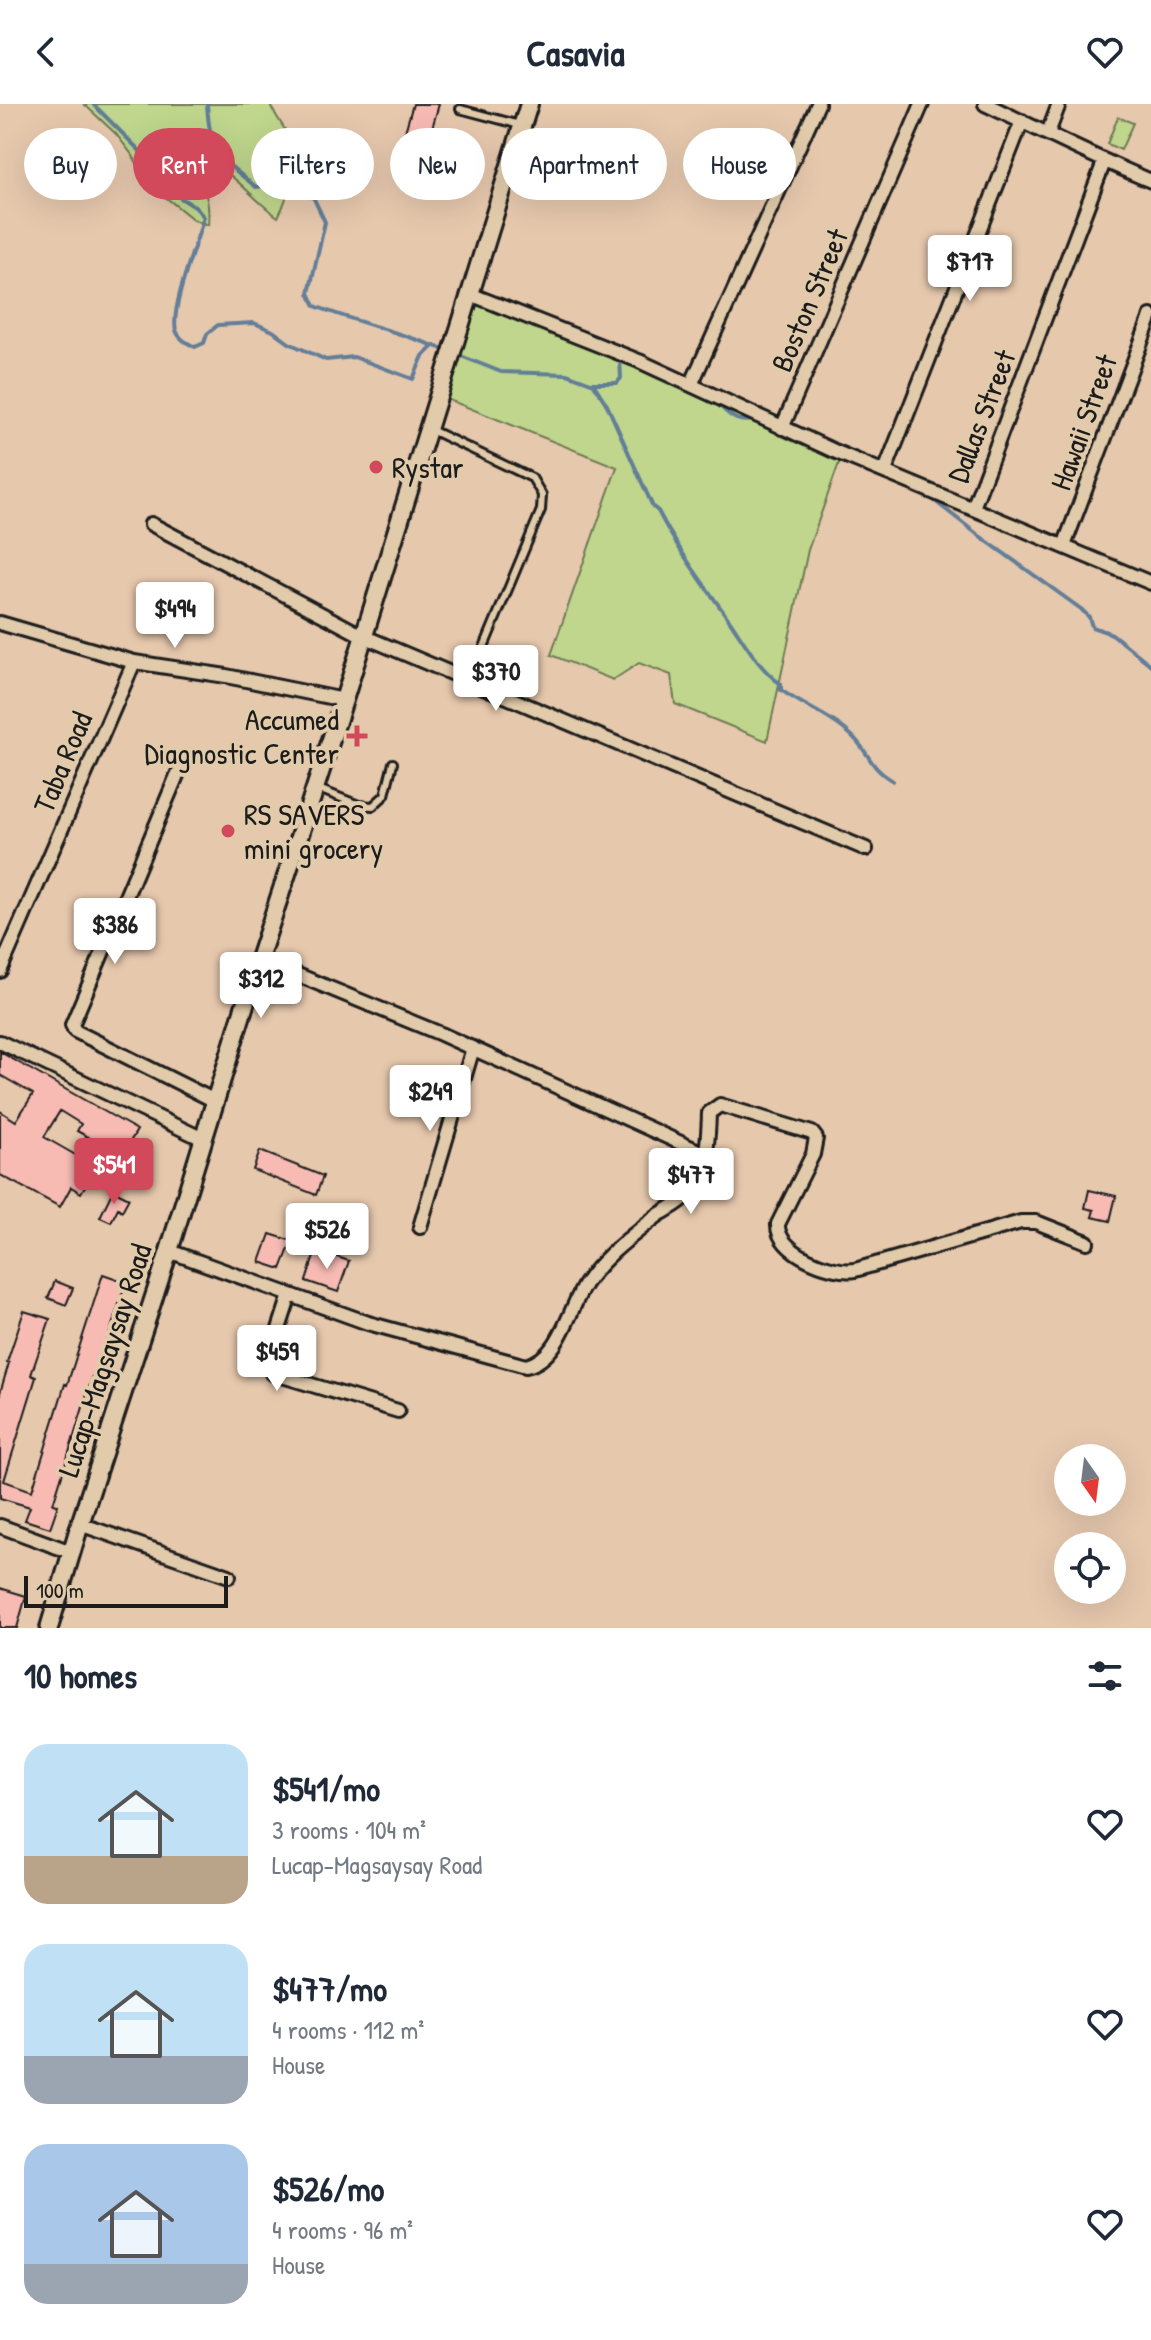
<!DOCTYPE html>
<meta charset="utf-8">
<style>
:root{--surface:#fff;--page:#f2f2f3;--text:#1f2937;--muted:#747a83;--accent:#d1495b}
body{margin:0;font-family:"Patrick Hand",sans-serif;background:var(--page);color:var(--text);height:100vh;display:flex;flex-direction:column;font-size:30px;white-space:nowrap}
*{box-sizing:border-box;margin:0}
p{font-size:26px;color:var(--muted)}
.icon{flex:none;width:44px;height:44px;fill:none;stroke:currentColor;stroke-width:2;stroke-linecap:round;stroke-linejoin:round}
.map{position:relative;height:1524px;overflow:hidden}
.side{display:flex;flex-direction:column;background:var(--surface);flex:1}
.side>*{flex:none}
.top-card{position:absolute;left:24px;top:24px;width:1104px;height:72px;display:flex;gap:16px}
.needle{width:52px;rotate:166deg}
.tools{position:absolute;left:1054px;top:1340px;display:grid;gap:16px}
.tools a{display:grid;place-items:center;width:72px;height:72px;border-radius:50%;background:var(--surface);box-shadow:0 8px 32px #0002;font-size:40px}
.scale{position:absolute;left:24px;bottom:20px;width:204px;box-sizing:border-box;padding-left:8px;border:4px solid #1c1c1c;border-top:0;font-size:22px;line-height:28px;white-space:nowrap;color:#1c1c1c;-webkit-text-stroke:6px #e2cbab;paint-order:stroke}
.price{position:absolute;translate:-50% -68px;padding:0 18px;border-radius:8px;background:#fff;color:#222;font-size:26px;line-height:52px;filter:drop-shadow(0 2px 4px #0008)}
.price::after{content:'';position:absolute;left:50%;top:48px;width:24px;height:18px;margin-left:-12px;background:inherit;clip-path:polygon(0 0,100% 0,50% 100%)}
.price.active{background:var(--accent);color:#fff}
ul{padding:0;list-style:none}
li{display:flex;align-items:center;gap:24px;height:200px;padding:0 24px}
li span{display:grid;place-items:center;flex:none;width:224px;height:160px;border-radius:24px;color:#555}
li>.icon{margin-inline-start:auto}
span .icon{width:96px;height:96px;fill:#fffc;stroke-width:1}
li b{font-size:34px}
h2{display:flex;justify-content:space-between;align-items:center;height:96px;padding:0 24px;font-size:34px}
.pill{padding:0 28px;border-radius:36px;background:var(--surface);box-shadow:0 8px 32px #0002;font-size:28px;line-height:72px}
.pill.active{background:var(--accent);color:#fff}
header{display:flex;justify-content:space-between;align-items:center;height:104px;padding:0 24px;background:var(--surface);font-size:36px;font-weight:700}
.map>svg:first-child{display:block}
.green{fill:#bfd68c;stroke:#6e7954;stroke-width:2}
.lines{fill:none;stroke-linecap:round;stroke-linejoin:round}
.stream{stroke:#627e98;stroke-width:4}
.building{fill:#f7bbb4;stroke:#1c1c1c;stroke-width:2;fill-rule:evenodd}
.service-casing{stroke:#1c1c1c;stroke-width:12}
.minor-casing{stroke:#1c1c1c;stroke-width:18}
.tertiary-casing{stroke:#1c1c1c;stroke-width:22}
.service{stroke:#e2cbab;stroke-width:6}
.minor{stroke:#e2cbab;stroke-width:12}
.tertiary{stroke:#e2cbab;stroke-width:16}
.poi-dot{fill:#d1495b;stroke:#e2cbab;stroke-width:3}
.labels{text-anchor:middle;dominant-baseline:central;stroke-width:8;stroke-linejoin:round;paint-order:stroke}
.street-label{font-size:30px;fill:#1c1c1c;stroke:#e2cbab}
.poi-label{font-size:30px;fill:#1c1c1c;stroke:#e2cbab;text-anchor:start}
</style>
<header><svg class="icon" aria-label="back" viewBox="0 0 24 24"><path d="M15 5l-7 7 7 7"/></svg>Casavia<svg class="icon" aria-label="heart" viewBox="0 0 24 24"><path d="M12 20l-8-8c-3-5 5-10 8-4 3-6 11-1 8 4z"/></svg></header>
<div class="map">
<svg width="1151" height="1524" viewBox="0 0 1151 1524">
<rect width="100%" height="100%" fill="#e6c8ad"/>
<filter id="ink" filterUnits="userSpaceOnUse"><feTurbulence type="fractalNoise" baseFrequency=".0125" numOctaves="2"/><feDisplacementMap in="SourceGraphic" scale="16" xChannelSelector="R" yChannelSelector="G"/><feConvolveMatrix kernelMatrix="1 2 1 2 8 2 1 2 1" color-interpolation-filters="sRGB"/></filter>
<g filter="url(#ink)">
<!-- green -->
<path class="green" d="M84,0h185l18,29 -14,17c17,28 21,36 5,67 -28,-20 -46,-48 -80,-61 2,26 13,42 10,69l-14,-5 -46,-37 -15,-27 -17,-22z
M1118,13l15,6 -12,27 -14,-6z
M480,192l363,156 -35,98 -41,191 -92,-37 -4,-29 -32,-12 -26,17 -62,-25 66,-188 -173,-69z"/>
<g class="lines">
<!-- stream -->
<path class="stream" d="M93,0l49,49 9,20 14,15 30,19 9,10c-7,24 -34,92 -28,113 3,9 11,13 19,17l9,-4 3,-9 11,-9 36,-2 19,8 16,12 37,17 28,-3 59,22 10,-23 11,-11
M207,0c3,51 11,52 49,83l49,-7 20,42 -16,71 6,13c43,17 89,27 132,45
M456,250l45,18 66,2 24,9h26l4,-5 -1,-19h4
M593,279l14,22 46,102 5,4c20,39 47,75 72,110 15,22 29,48 51,63v6c22,16 50,26 70,45 19,17 17,32 42,46
M714,297c16,14 21,24 44,18
M931,394l46,36 104,75 8,8 3,10 20,7 39,31"/>
</g>
<!-- building -->
<path class="building" d="M413,0h26l-17,59 -24,-7z
M0,948l137,78 -26,44 -14,-8 -16,27 -10,-6 -11,20 -60,-32v-64l16,10 17,-27 -33,-19zM60,1007l21,13 -4,7 20,11 -11,19 -42,-24z
M260,1047l63,25 -7,19 -63,-25z
M113,1086l16,8 -7,13 -4,-3 -7,14 -11,-5z
M1089,1086l27,6 -6,25 -18,-4 2,-7 -9,-2z
M270,1130l22,7 -11,28 -21,-7z
M316,1146l33,11 -11,31 -32,-11z
M103,1170l23,8 -30,94 -3,-1 -40,129 5,1 -8,23 -25,-8 5,-13 -30,-9v-105l9,-30 -2,-1 17,-51 26,8 -19,56 5,2 -32,104 28,10 33,-107 2,1z
M55,1177l18,7 -7,17 -18,-7z
M0,1484l26,8 -9,32h-17z"/>
<g class="lines">
<!-- service casing -->
<g class="service-casing">
<path id="service" d="M460,5l60,16
M429,325l103,49 10,17 -1,15 -72,173
M316,684l43,17 14,1 12,-11 8,-32"/>
</g>
<!-- minor casing -->
<g class="minor-casing">
<path id="minor" d="M985,0c55,26 110,54 166,77
M1048,29l11,-29
M470,190l169,67 195,90 317,132
M691,281l127,-281
M782,324l140,-324
M885,367l137,-350
M973,404l131,-346
M151,420l212,112 503,213
M1064,442l87,-230
M0,519l134,39 92,14 118,24
M178,669l-106,252 3,6 140,70
M259,855l182,75 266,121
M0,867l134,-309
M0,938l203,97
M420,1123l53,-179
M169,1147l199,72 158,43c34,-8 42,-55 59,-82 18,-27 47,-48 72,-68 10,-7 23,-12 30,-21 20,-27 21,-50 22,-82l11,-8 92,28 4,5 -3,16 -35,70c-2,28 53,50 77,46l166,-48h15l51,20
M290,1191l-21,65 3,13 126,38
M80,1420l149,52
M0,1422l71,26"/>
</g>
<!-- tertiary casing -->
<g class="tertiary-casing">
<path id="tertiary" d="M49,1524l31,-104 89,-273 90,-292 85,-259 185,-596"/>
</g>
<!-- service -->
<use href="#service" class="service"/>
<!-- minor -->
<use href="#minor" class="minor"/>
<!-- tertiary -->
<use href="#tertiary" class="tertiary"/>
</g>
</g>
<!-- markers -->
<g class="poi-dot">
<circle cx="376" cy="363" r="8"/>
<path d="M353 620h8v8h8v8h-8v8h-8v-8h-8v-8h8z"/>
<circle cx="228" cy="727" r="8"/>
</g>
<g class="labels">
<!-- street labels -->
<g class="street-label">
<text transform="translate(809 196) rotate(-67)">Boston Street</text>
<text transform="translate(981 312) rotate(-69)">Dallas Street</text>
<text transform="translate(1083 318) rotate(-70)">Hawaii Street</text>
<text transform="translate(62 658) rotate(-67)">Taba Road</text>
<text transform="translate(104 1256) rotate(-72)">Lucap-Magsaysay Road</text>
</g>
<!-- poi labels -->
<g class="poi-label">
<text x="392" y="363">Rystar</text>
<text x="339" y="615" text-anchor="end">Accumed<tspan x="339" dy="34">Diagnostic Center</tspan></text>
<text x="244" y="710">RS SAVERS<tspan x="244" dy="34">mini grocery</tspan></text>
</g>
</g>
</svg>
<div class="tools">
<a><svg class="needle" viewBox="-14 -14 28 28"><path d="M0-13l5 13h-10z" fill="#e53935"/><path d="M0 13l5-13h-10z" fill="#747a83"/></svg></a>
<a><svg class="icon" aria-label="locate" viewBox="0 0 24 24"><circle cx="12" cy="12" r="6"/><path d="M12 2v4M12 18v4M2 12h4M18 12h4"/></svg></a>
</div>
<div class="scale">100 m</div>
<b class="price" style="left:970px;top:199px">$717</b>
<b class="price" style="left:175px;top:546px">$494</b>
<b class="price" style="left:496px;top:609px">$370</b>
<b class="price" style="left:115px;top:862px">$386</b>
<b class="price" style="left:261px;top:916px">$312</b>
<b class="price" style="left:430px;top:1029px">$249</b>
<b class="price active" style="left:114px;top:1102px">$541</b>
<b class="price" style="left:691px;top:1112px">$477</b>
<b class="price" style="left:327px;top:1167px">$526</b>
<b class="price" style="left:277px;top:1289px">$459</b>
<div class="top-card">
<a class="pill">Buy</a>
<a class="pill active">Rent</a>
<a class="pill">Filters</a>
<a class="pill">New</a>
<a class="pill">Apartment</a>
<a class="pill">House</a>
</div>
</div>
<section class="side">
<h2>10 homes<svg class="icon" aria-label="filters" viewBox="0 0 24 24"><path d="M4 7h16M4 17h16"/><circle cx="9" cy="7" r="2"/><circle cx="15" cy="17" r="2"/></svg></h2>
<ul>
<li><span style="background:linear-gradient(#bfe0f5 70%,#b9a48a 0)"><svg class="icon" aria-label="home" viewBox="0 0 24 24"><path d="M3 11l9-7 9 7M6 9v11h12V9"/></svg></span><div><b>$541/mo</b><p>3 rooms · 104 m²</p><p>Lucap-Magsaysay Road</p></div><svg class="icon" aria-label="heart" viewBox="0 0 24 24"><path d="M12 20l-8-8c-3-5 5-10 8-4 3-6 11-1 8 4z"/></svg></li>
<li><span style="background:linear-gradient(#bfe0f5 70%,#9aa5b1 0)"><svg class="icon" aria-label="home" viewBox="0 0 24 24"><path d="M3 11l9-7 9 7M6 9v11h12V9"/></svg></span><div><b>$477/mo</b><p>4 rooms · 112 m²</p><p>House</p></div><svg class="icon" aria-label="heart" viewBox="0 0 24 24"><path d="M12 20l-8-8c-3-5 5-10 8-4 3-6 11-1 8 4z"/></svg></li>
<li><span style="background:linear-gradient(#a9c7e8 75%,#9aa5b1 0)"><svg class="icon" aria-label="home" viewBox="0 0 24 24"><path d="M3 11l9-7 9 7M6 9v11h12V9"/></svg></span><div><b>$526/mo</b><p>4 rooms · 96 m²</p><p>House</p></div><svg class="icon" aria-label="heart" viewBox="0 0 24 24"><path d="M12 20l-8-8c-3-5 5-10 8-4 3-6 11-1 8 4z"/></svg></li>
</ul>
</section>
